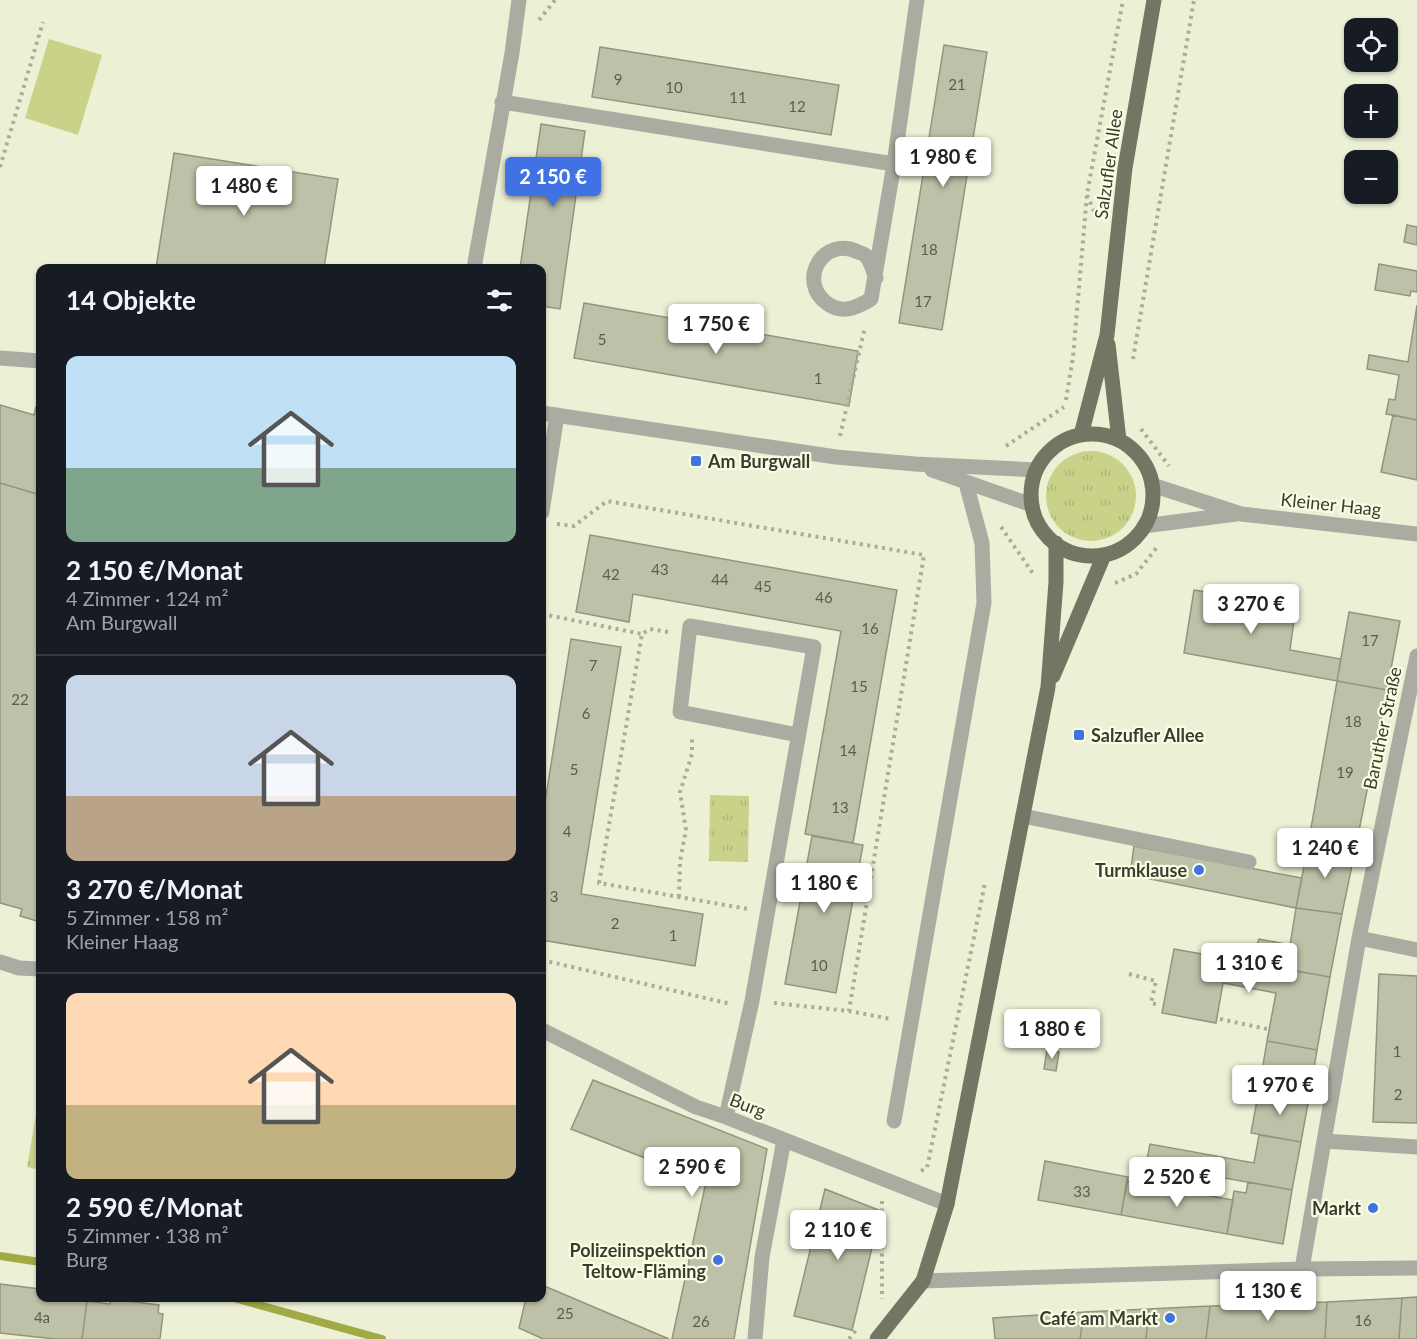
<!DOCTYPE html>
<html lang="de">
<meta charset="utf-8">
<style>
:root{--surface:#171b24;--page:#242831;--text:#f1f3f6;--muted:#9ea1a6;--line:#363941;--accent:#4072e3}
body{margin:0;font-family:Lato,sans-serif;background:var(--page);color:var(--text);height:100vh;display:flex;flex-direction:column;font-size:22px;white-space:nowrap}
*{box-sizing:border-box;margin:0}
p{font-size:20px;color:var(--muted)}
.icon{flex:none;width:33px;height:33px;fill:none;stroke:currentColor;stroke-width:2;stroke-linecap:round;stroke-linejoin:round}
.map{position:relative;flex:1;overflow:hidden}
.panel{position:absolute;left:36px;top:264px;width:510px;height:1038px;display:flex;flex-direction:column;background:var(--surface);border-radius:12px;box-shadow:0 2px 4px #0004}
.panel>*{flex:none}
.buttons{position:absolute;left:1344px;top:18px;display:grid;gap:12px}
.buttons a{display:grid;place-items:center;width:54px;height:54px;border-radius:12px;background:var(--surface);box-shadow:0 2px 4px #0004;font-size:30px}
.price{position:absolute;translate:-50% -51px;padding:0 14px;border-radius:6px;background:#fff;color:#222;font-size:20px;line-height:39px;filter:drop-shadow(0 2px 3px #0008)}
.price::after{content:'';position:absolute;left:50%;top:36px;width:18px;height:14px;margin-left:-9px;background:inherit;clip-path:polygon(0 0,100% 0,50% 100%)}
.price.current{background:var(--accent);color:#fff}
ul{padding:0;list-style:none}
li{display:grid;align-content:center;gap:12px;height:318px;padding:0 30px}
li+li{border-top:2px solid var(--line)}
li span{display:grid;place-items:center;height:186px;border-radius:12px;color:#555}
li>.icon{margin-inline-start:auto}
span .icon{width:108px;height:108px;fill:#fffc;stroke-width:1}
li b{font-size:26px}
h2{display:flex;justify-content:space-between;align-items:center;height:72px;padding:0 30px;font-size:26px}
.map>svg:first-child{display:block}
.grass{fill:url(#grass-tufts)}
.pitch{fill:#cad28a}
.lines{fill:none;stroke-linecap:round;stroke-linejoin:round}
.stream{stroke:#a1aa44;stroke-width:8}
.building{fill:#bdc1a7;stroke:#92957d;stroke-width:1.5}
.path{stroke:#aaad98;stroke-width:4;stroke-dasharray:3 4.5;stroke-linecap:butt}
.minor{stroke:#aaaca1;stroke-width:15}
.major{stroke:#737662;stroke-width:15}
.poi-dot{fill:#4072e3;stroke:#f9fde2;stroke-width:2}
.labels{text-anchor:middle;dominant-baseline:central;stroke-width:4.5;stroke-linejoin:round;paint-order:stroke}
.number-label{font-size:15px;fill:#5b5d4e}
.street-label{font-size:18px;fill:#3a3c31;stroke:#f9fde2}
.poi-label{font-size:18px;font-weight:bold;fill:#3a3c31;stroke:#f9fde2;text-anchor:end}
</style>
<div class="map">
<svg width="1417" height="1339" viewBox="0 0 1417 1339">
<defs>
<pattern id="grass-tufts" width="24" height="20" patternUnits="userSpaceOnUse" patternTransform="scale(1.5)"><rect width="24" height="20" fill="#cad28a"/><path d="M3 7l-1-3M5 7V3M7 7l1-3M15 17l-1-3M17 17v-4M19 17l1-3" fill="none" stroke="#aeb578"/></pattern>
</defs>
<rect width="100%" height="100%" fill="#ecf0d5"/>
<!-- grass -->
<path class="grass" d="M1046 496a45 45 0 1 1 90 0a45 45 0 1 1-90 0Z
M710,795l39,1 -1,66 -39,-1z
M40,1091v79l-13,-3z"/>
<!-- pitch -->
<path class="pitch" d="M49,39l53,16 -24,80 -53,-17z"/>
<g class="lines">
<!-- stream -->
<path class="stream" d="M0,1256l40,6
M234,1298l148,41"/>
</g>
<!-- building -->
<path class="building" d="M944,45l43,7 -45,278 -43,-7z
M600,47l239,38 -8,50 -239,-38z
M541,124l44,7 -25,178 -18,-3v-38h-22z
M174,153l164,26 -14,89h-168z
M1407,225l10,2v18l-13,-3z
M1379,264l38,7v21l-6,-1 -1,5 -35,-6z
M584,303l274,48 -9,55 -275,-48z
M1417,305v115l-31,-6 3,-15 6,1 4,-25 -32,-6 2,-14 39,7z
M0,405l34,10 2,-8 4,2v86l-40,-12z
M1393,415l24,5v60l-36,-8z
M0,483l40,12v427l-20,-6 2,-7 -22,-6z
M590,535l307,55 -44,253 -48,-9 36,-203 -208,-37 -4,28 -53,-10z
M1194,590l102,16 -6,44 51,9 -4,22 -153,-28z
M1349,612l51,9 -13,69 -50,-9z
M571,639l50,8 -40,247 122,20 -8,52 -153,-26v-119z
M1337,681l50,9 -32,161 -47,-6z
M812,836l51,9 -27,148 -51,-9z
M1308,845l47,6 -13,63 -46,-6z
M1134,846l168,32 -6,30 -166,-33z
M1296,908l46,6 -12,63 -81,-14 10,-24 31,6z
M1174,949l156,28 -13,73 -50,-9 9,-48 -53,-10 -7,40 -54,-10z
M1379,974l38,2v147l-44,-1z
M1267,1041l50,9 -8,48 -50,-9z
M1047,1050l12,2 -3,19 -12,-2z
M593,1080l174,69 -33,190h-62l34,-157 -135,-53z
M1259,1089l50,9 -8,44 -50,-9z
M1259,1135l42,7 -9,48 -146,-26 4,-20 104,19z
M1045,1161l83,16 -7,38 -83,-15z
M1127,1181l106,19 -6,34 -106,-19z
M1248,1182l44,8 -9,54 -56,-10 7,-43 12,2z
M825,1189l56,22 -29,119 -58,-14z
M0,1284l40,5v9l47,3 -5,38h-27l-55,-6z
M542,1285l127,54h-126l-24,-11 7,-30h16z
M1417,1297v42h-18l3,-41z
M1402,1298l-3,41h-74l2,-37z
M111,1299l48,6 -1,8 5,1 -3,25h-78l5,-38 23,3z
M1327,1302l-2,37h-119l4,-33z
M1210,1306l-4,33h-60l3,-30z
M1149,1309l-3,30h-66l4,-27z
M1084,1312l-4,27h-85l-2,-21z"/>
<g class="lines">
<!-- path -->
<path class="path" d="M539,20l16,-20
M0,167l43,-145
M1087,195l10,23
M1133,359l61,-359
M1066,400l7,-43 14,-163 36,-194
M1141,429l28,37
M840,436l25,-109
M1006,446l58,-39
M557,524l17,2 33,-25 317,54 -75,456
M1001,527l33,48
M1115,583l21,-9 22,-28
M542,614l100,20
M668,632l-18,-3 -8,5 -43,249 149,26
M679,897l1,-36 6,-31 -6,-38 12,-38v-18
M542,960l189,44
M1129,974l27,7 -5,22 9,2
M774,1003l75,8 42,8
M1220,1019l47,10
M921,1171l6,-3 58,-285
M882,1201v98
M849,1339l7,-9"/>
<!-- minor -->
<path class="minor" d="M502,102l392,62
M474,268l38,-215 7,-53
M876,278c-3,-7 -5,-16 -10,-22 -1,-2 -6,-3 -8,-4 -35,-17 -62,30 -30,52 15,10 28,4 43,-5l23,-135 23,-164
M0,358l40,3
M542,413l294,44 79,7 121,6
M932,470l100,35
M1152,485l89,29 176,20
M542,512l15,-97
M1144,526l92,-12
M1023,816l226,46
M1359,938l58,12
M0,962l19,6 21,1
M542,1030l154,77 30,10 221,87
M726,1117l26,-116 62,-354 -124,-21 -10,86 118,23
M894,1121l90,-518 -2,-60 -16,-60
M1325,1141l92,6
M1302,1269l57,-331 58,-282
M923,1281l379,-12 115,-1
M755,1339l7,-82 22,-117"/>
<!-- major -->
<path class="major" d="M1108,344l11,96
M1031 495a61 61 0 1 1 122 0a61 61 0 1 1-122 0Z
M1081,435l26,-100 18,-167 29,-168
M1053,676l51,-121
M877,1339l46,-58 24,-77 101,-517 8,-105v-39"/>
</g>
<!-- markers -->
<g class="poi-dot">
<rect x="690" y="455" width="12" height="12" rx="3"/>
<rect x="1073" y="729" width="12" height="12" rx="3"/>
<circle cx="1199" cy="870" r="6"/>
<circle cx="1373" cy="1208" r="6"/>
<circle cx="718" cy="1260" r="6"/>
<circle cx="1170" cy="1318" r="6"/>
</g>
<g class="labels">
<!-- number labels -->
<g class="number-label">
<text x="618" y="79">9</text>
<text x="957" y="84">21</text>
<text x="674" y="87">10</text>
<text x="738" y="97">11</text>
<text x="797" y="106">12</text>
<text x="929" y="249">18</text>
<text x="923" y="301">17</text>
<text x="602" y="339">5</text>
<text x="818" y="378">1</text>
<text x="660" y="569">43</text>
<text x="611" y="574">42</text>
<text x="720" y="579">44</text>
<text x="763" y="586">45</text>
<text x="824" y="597">46</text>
<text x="870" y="628">16</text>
<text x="1370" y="640">17</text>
<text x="593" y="665">7</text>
<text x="859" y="686">15</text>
<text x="20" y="699">22</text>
<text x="586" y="713">6</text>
<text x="1353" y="721">18</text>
<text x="848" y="750">14</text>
<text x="574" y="769">5</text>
<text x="1345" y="772">19</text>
<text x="840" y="807">13</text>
<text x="567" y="831">4</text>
<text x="554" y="896">3</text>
<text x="615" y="923">2</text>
<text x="673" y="935">1</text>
<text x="819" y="965">10</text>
<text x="1397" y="1051">1</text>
<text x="1398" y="1094">2</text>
<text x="1082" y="1191">33</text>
<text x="565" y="1313">25</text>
<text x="42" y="1317">4a</text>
<text x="1363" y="1320">16</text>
<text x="701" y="1321">26</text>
</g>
<!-- street labels -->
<g class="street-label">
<text transform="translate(1108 164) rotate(-82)">Salzufler Allee</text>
<text transform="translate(1331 504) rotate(6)">Kleiner Haag</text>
<text transform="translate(1382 728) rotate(-78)">Baruther Straße</text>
<text transform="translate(748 1105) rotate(21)">Burg</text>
</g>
<!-- poi labels -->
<g class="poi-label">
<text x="708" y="461" text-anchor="start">Am Burgwall</text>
<text x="1091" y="735" text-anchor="start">Salzufler Allee</text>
<text x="1187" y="870">Turmklause</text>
<text x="1361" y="1208">Markt</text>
<text x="706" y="1250">Polizeiinspektion<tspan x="706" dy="21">Teltow-Fläming</tspan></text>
<text x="1158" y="1318">Café am Markt</text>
</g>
</g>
</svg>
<div class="buttons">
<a><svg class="icon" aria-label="locate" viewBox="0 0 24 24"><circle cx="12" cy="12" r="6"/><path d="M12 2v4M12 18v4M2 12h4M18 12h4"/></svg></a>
<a>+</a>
<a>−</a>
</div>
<b class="price" style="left:943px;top:188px">1 980 €</b>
<b class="price current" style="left:553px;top:208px">2 150 €</b>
<b class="price" style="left:244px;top:217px">1 480 €</b>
<b class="price" style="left:716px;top:355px">1 750 €</b>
<b class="price" style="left:1251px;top:635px">3 270 €</b>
<b class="price" style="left:1325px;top:879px">1 240 €</b>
<b class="price" style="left:824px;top:914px">1 180 €</b>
<b class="price" style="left:1249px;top:994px">1 310 €</b>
<b class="price" style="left:1052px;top:1060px">1 880 €</b>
<b class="price" style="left:1280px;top:1116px">1 970 €</b>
<b class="price" style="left:692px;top:1198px">2 590 €</b>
<b class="price" style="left:1177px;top:1208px">2 520 €</b>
<b class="price" style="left:838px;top:1261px">2 110 €</b>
<b class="price" style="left:1268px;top:1322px">1 130 €</b>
<section class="panel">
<h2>14 Objekte<svg class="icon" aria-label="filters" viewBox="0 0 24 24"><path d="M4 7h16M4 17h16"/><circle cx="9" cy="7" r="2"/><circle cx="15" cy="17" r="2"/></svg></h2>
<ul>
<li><span style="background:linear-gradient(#bfe0f5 60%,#7fa58c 0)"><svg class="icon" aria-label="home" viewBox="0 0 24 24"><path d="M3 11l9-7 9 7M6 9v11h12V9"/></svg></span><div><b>2 150 €/Monat</b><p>4 Zimmer · 124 m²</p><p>Am Burgwall</p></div></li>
<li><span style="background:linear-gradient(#c9d6e8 65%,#b9a48a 0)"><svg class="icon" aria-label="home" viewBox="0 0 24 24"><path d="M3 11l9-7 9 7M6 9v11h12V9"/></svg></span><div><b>3 270 €/Monat</b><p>5 Zimmer · 158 m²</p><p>Kleiner Haag</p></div></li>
<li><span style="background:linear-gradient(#ffd9b3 60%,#c2b280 0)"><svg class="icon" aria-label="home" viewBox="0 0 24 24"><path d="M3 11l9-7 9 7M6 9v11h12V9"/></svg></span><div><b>2 590 €/Monat</b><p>5 Zimmer · 138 m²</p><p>Burg</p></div></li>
</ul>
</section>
</div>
